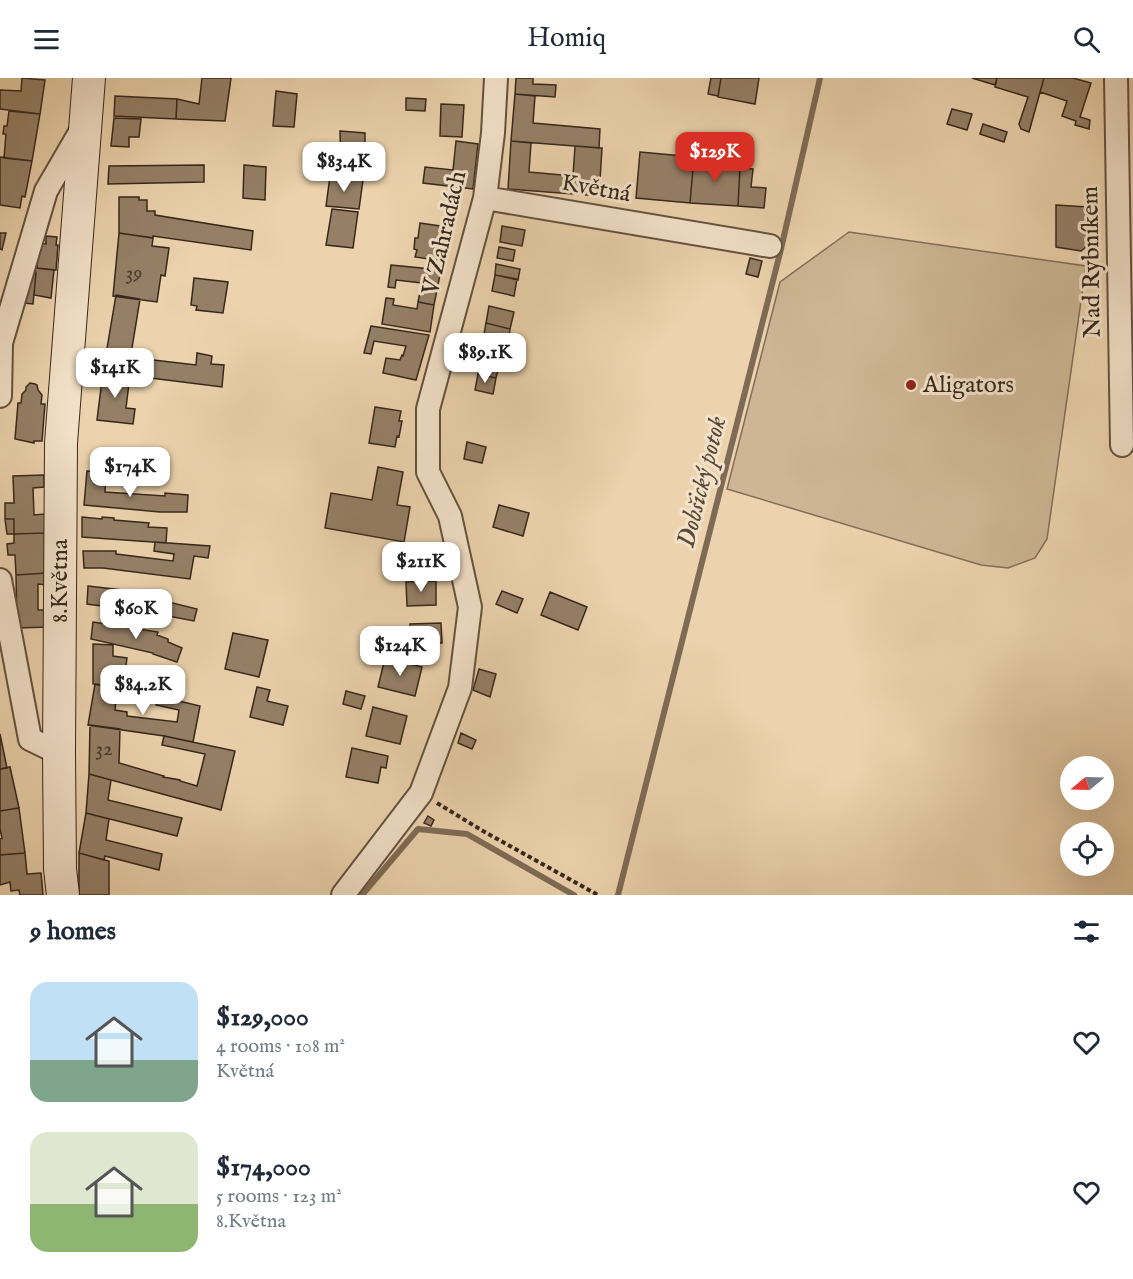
<!DOCTYPE html>
<meta charset="utf-8">
<style>
:root{--surface:#fff;--page:#f6f6f7;--text:#1f2937;--muted:#747a83;--accent:#d93025}
body{margin:0;font-family:"IM FELL English",serif;background:var(--page);color:var(--text);height:100vh;display:flex;flex-direction:column;font-size:22px;white-space:nowrap}
*{box-sizing:border-box;margin:0}
p{font-size:20px;color:var(--muted)}
.icon{flex:none;width:33px;height:33px;fill:none;stroke:currentColor;stroke-width:2;stroke-linecap:round;stroke-linejoin:round}
.map{position:relative;height:817px;overflow:hidden}
.drawer{display:flex;flex-direction:column;background:var(--surface);flex:1}
.drawer>*{flex:none}
.needle{width:39px;rotate:251deg}
.controls{position:absolute;left:1060px;top:678px;display:grid;gap:12px}
.controls a{display:grid;place-items:center;width:54px;height:54px;border-radius:50%;background:var(--surface);box-shadow:0 6px 24px #0002;font-size:30px}
.price{position:absolute;translate:-50% -51px;padding:0 14px;border-radius:12px;background:#fff;color:#222;font-size:20px;line-height:39px;filter:drop-shadow(0 2px 3px #0008)}
.price::after{content:'';position:absolute;left:50%;top:36px;width:18px;height:14px;margin-left:-9px;background:inherit;clip-path:polygon(0 0,100% 0,50% 100%)}
.price.on{background:var(--accent);color:#fff}
ul{padding:0;list-style:none}
li{display:flex;align-items:center;gap:18px;height:150px;padding:0 30px}
li span{display:grid;place-items:center;flex:none;width:168px;height:120px;border-radius:18px;color:#555}
li>.icon{margin-inline-start:auto}
span .icon{width:72px;height:72px;fill:#fffc;stroke-width:1}
li b{font-size:26px}
h2{display:flex;justify-content:space-between;align-items:center;height:72px;padding:0 30px;font-size:26px}
header{display:flex;justify-content:space-between;align-items:center;height:78px;padding:0 30px;background:var(--surface);font-size:27px;font-weight:600}
.map>svg:first-child{display:block}
.green{fill:#cdb694;stroke:#826e58;stroke-width:1.5}
.lines{fill:none;stroke-linecap:round;stroke-linejoin:round}
.stream{stroke:#7e6b56;stroke-width:6}
.building{fill:#958067;stroke:#36271c;stroke-width:1.5}
.minor-casing{stroke:#645240;stroke-width:26}
.secondary-casing{stroke:#36271c;stroke-width:34}
.path{stroke:#36271c;stroke-width:4;stroke-dasharray:4.5 3;stroke-linecap:butt}
.minor{stroke:#f3e2ca;stroke-width:22}
.secondary{stroke:#f3e2ca;stroke-width:32}
.poi-dot{fill:#8f2418;stroke:#f3e2ca;stroke-width:2}
.labels{text-anchor:middle;dominant-baseline:central;stroke-width:6;stroke-linejoin:round;paint-order:stroke}
.number-label{font-size:21px;fill:#4e3d2f}
.street-label{font-size:24px;fill:#36271c;stroke:#f3e2ca}
.poi-label{font-size:24px;fill:#36271c;stroke:#f3e2ca;text-anchor:start}
.water-label{font-size:26px;font-style:italic;fill:#5a4939;stroke:#f3e2ca}
</style>
<header><svg class="icon" aria-label="menu" viewBox="0 0 24 24"><path d="M4 6h16M4 12h16M4 18h16"/></svg>Homiq<svg class="icon" aria-label="search" viewBox="0 0 24 24"><circle cx="10" cy="10" r="6"/><path d="M15 15l6 6"/></svg></header>
<div class="map">
<svg width="1133" height="817" viewBox="0 0 1133 817">
<rect width="100%" height="100%" fill="#ecd3ad"/>
<filter id="stains"><feTurbulence type="fractalNoise" baseFrequency=".00333" numOctaves="4"/><feColorMatrix values="0 0 0 0 .2 0 0 0 0 .09 0 0 0 0 .02 0 0 0 .5 -.17"/></filter>
<radialGradient id="worn" r=".72"><stop offset=".6" stop-color="#630" stop-opacity="0"/><stop offset="1" stop-color="#630" stop-opacity=".3"/></radialGradient>
<!-- green -->
<path class="green" d="M849,154l237,34 -39,273 -12,19 -27,10 -27,-3 -254,-76 53,-207z"/>
<g class="lines">
<!-- stream -->
<path class="stream" d="M362,817l56,-66 49,5 107,61
M618,817l163,-646 39,-171"/>
</g>
<!-- building -->
<path class="building" d="M22,0l23,2 -5,34 -40,-5v-19l21,1z
M202,0h29l-6,43 -49,-2 1,-20 22,5z
M516,0h17v6l23,1 -1,12 -40,-3z
M711,0h10l-3,18 -10,-2z
M721,0h38l-4,26 -37,-7z
M972,0h25l-2,7z
M997,0h47l-15,54 -8,-3 -2,-5 9,-27 -33,-10z
M1044,0h29l18,5 -11,34 10,3 -1,9 -14,-4 1,-4 -14,-5 5,-15 -27,-9z
M276,13l21,3 -3,33 -21,-1z
M515,16l20,2 -2,27 67,6 -1,19 -88,-7z
M115,18l62,3 -1,20 -62,-3z
M406,20l20,1 -1,12 -19,-1z
M441,26l23,1 -2,32 -22,-1z
M952,31l20,5 -5,16 -20,-6z
M9,33l31,3 -8,47 -28,-3 2,-24h-3l1,-8h3z
M114,40l27,1 -2,18h-10v10l-18,-1z
M983,46l24,8 -3,10 -24,-8z
M340,53l25,2v38h-24z
M456,63l22,3 -5,45 -50,-6 2,-16 28,3z
M511,63l20,2 -2,29 44,4 2,-30 27,2 -3,48 -91,-7z
M640,74l54,5 -4,46 -54,-5z
M0,79l32,4 -7,36 -3,-1 -2,12 -20,-3z
M694,79l25,1v6l21,2 -2,40 -48,-3z
M204,87v17l-96,2 1,-18z
M244,87l22,2 -1,33 -22,-2z
M740,90l13,1 -2,18 15,1 -2,20 -26,-2z
M330,98l33,4 -4,29 -33,-3z
M119,119h20v3h8v11h8v4l98,16 -2,19 -98,-14v2l-34,-5z
M1056,127l31,2 -1,40 -5,4 -25,-4z
M332,131l26,3 -5,36 -27,-3z
M420,145l20,3 -1,6 7,1 -4,28 -27,-4 2,-7 -3,-1 1,-11h3z
M502,148l23,4 -3,16 -22,-4z
M0,155h6l-4,17 -2,-1z
M119,155l34,5 -1,8 17,2 -4,28 -4,-1 -4,27 -44,-6z
M46,158l11,1 -1,8h2l-2,25 -19,-2 2,-25 7,1z
M499,169l16,3 -2,11 -16,-3z
M750,180l12,3 -4,16 -12,-3z
M496,186l24,5 -2,11 -23,-5z
M391,187l50,5 -7,35 -16,-3 4,-19 -26,-3 -1,8 -7,-1z
M35,190l19,2 -3,28 -17,-3 2,-23h-2z
M28,193l8,1 -3,32 -9,-1z
M495,197l22,4 -3,17 -22,-5z
M194,200l34,4 -5,31 -27,-3 1,-4 -6,-1z
M116,217l24,4 -9,55h-3v3l68,8 1,-12 15,3 -1,8 13,1 -2,22 -119,-15z
M386,220l8,1 -1,6 24,4 1,-7 16,3 -4,27 -48,-8z
M489,228l25,6 -4,17 -24,-6z
M486,245l24,6 -2,16 -25,-5z
M371,248l58,9 -13,45 -33,-7 3,-15 14,2 2,-5 1,1 3,-10 -32,-5 -3,13 -7,-1z
M481,278l19,5 -4,17 -18,-4z
M103,294l27,3 -4,33 9,1 -2,15 -36,-4z
M478,296l18,4 -3,16 -18,-4z
M30,305l5,1 2,1 1,5 4,5 -1,9h4l-3,37h-8v2l-19,-4 3,-36h3l1,-9 4,-4v-3z
M375,329l26,4 -2,10h3l-3,16 -2,-1 -2,11 -26,-4z
M467,364l19,5 -4,16 -18,-4z
M378,389l25,5 -6,33 13,2 -6,35 -79,-14 6,-35 41,7z
M87,393l19,1 -1,20 60,4v-3l23,2 -1,17h-27l-76,-7z
M44,397v12l-11,1 1,27 11,-1v19l-31,1v-15h-9v-16h9l-1,-27z
M499,427l30,8 -6,23 -30,-9z
M82,439l20,2v-2l12,1v2l35,3 -1,4 19,1 -1,15 -84,-6z
M5,441h9v15h-7z
M45,455l2,40 -31,2 -1,-20h-7l-1,-11 7,-1v-9z
M155,464l55,4 -2,12 -14,-2 -4,23 -87,-11h-19l-1,-17h33v3l57,7 1,-7 -20,-3z
M47,495v12l-9,-1v26h10v17l-31,1 -1,-53z
M436,503v24l-29,1 -1,-24z
M88,508l60,7v4l49,12 -3,12 -47,-9 -60,-8z
M502,513l21,8 -6,14 -21,-9z
M550,514l37,15 -9,23 -37,-15z
M93,544l65,10 -1,3 11,4v3l14,6 -5,14 -24,-8v-1l-62,-14z
M441,545l1,20h-14v6l-19,1v-7h2l-1,-19z
M233,555l35,7 -9,37 -34,-8z
M93,566l20,1v11l14,2 -2,14 39,9v3l4,1 -2,13 -73,-14z
M385,580l37,9 -7,29 -37,-9z
M479,591l17,5 -6,23 -17,-7z
M95,606l22,4 -2,22 12,2v4l50,6 2,-12 -23,-5 2,-9 42,10 -7,36 -29,-6 -76,-11z
M257,609l13,3 -3,11 21,5 -5,19 -33,-8z
M346,613l19,5 -4,13 -18,-5z
M373,629l34,9 -7,28 -34,-8z
M90,647l30,4 -1,34 45,13 -1,1 17,3v1l17,5 8,-32 -43,-9 2,-9 71,15 -14,59 -132,-36z
M461,655l15,7 -4,9 -14,-6z
M0,656l7,34 -7,1z
M352,670l36,8 -2,12 -5,-1 -3,16 -32,-6z
M10,689l9,41 -19,3v-42z
M89,696l22,6 -3,20 74,18 -5,18 -91,-23z
M19,730l6,45 -25,2v-16l2,-1 -2,-9v-18z
M86,735l23,6 -3,21 56,14 -3,16 -54,-14 -1,4 -25,-7z
M428,738l6,4 -3,6 -7,-3z
M25,775l2,21 14,-1 2,22h-23l-1,-5 -8,1 -1,-9 -10,3v-30z
M79,775l30,8v34h-30z"/>
<g class="lines">
<!-- minor casing -->
<g class="minor-casing">
<path id="minor" d="M1116,0l6,367
M485,120l285,48
M0,318l1,-53 45,-152 36,-62
M0,502l30,159 29,14
M343,817l78,-102 39,-105 10,-81 -20,-91 -22,-44v-63l57,-211 8,-65 3,-55"/>
</g>
<!-- secondary casing -->
<g class="secondary-casing">
<path id="secondary" d="M63,817l-3,-26 -1,-116 2,-310 28,-365"/>
</g>
<!-- path -->
<path class="path" d="M437,725l46,28 115,64"/>
<!-- minor -->
<use href="#minor" class="minor"/>
<!-- secondary -->
<use href="#secondary" class="secondary"/>
</g>
<!-- markers -->
<circle class="poi-dot" cx="911" cy="307" r="6"/>
<g class="labels">
<!-- number labels -->
<g class="number-label">
<text x="134" y="195">39</text>
<text x="104" y="671">32</text>
</g>
<!-- street labels -->
<g class="street-label">
<text transform="translate(596 111) rotate(10)">Květná</text>
<text transform="translate(445 155) rotate(-77)">V Zahradách</text>
<text transform="translate(1092 184) rotate(-91)">Nad Rybníkem</text>
<text transform="translate(60 503) rotate(-90)">8.Května</text>
</g>
<!-- poi labels -->
<g class="poi-label">
<text x="923" y="307">Aligators</text>
</g>
<!-- water labels -->
<g class="water-label">
<text transform="translate(702 404) rotate(-76)">Dobšický potok</text>
</g>
</g>
<rect width="100%" height="100%" filter="url(#stains)"/>
<rect width="100%" height="100%" fill="url(#worn)"/>
</svg>
<div class="controls">
<a><svg class="needle" viewBox="-14 -14 28 28"><path d="M0-13l5 13h-10z" fill="#e53935"/><path d="M0 13l5-13h-10z" fill="#747a83"/></svg></a>
<a><svg class="icon" aria-label="locate" viewBox="0 0 24 24"><circle cx="12" cy="12" r="6"/><path d="M12 2v4M12 18v4M2 12h4M18 12h4"/></svg></a>
</div>
<b class="price on" style="left:715px;top:105px">$129K</b>
<b class="price" style="left:344px;top:115px">$83.4K</b>
<b class="price" style="left:485px;top:306px">$89.1K</b>
<b class="price" style="left:115px;top:321px">$141K</b>
<b class="price" style="left:130px;top:420px">$174K</b>
<b class="price" style="left:421px;top:515px">$211K</b>
<b class="price" style="left:136px;top:562px">$60K</b>
<b class="price" style="left:400px;top:599px">$124K</b>
<b class="price" style="left:143px;top:638px">$84.2K</b>
</div>
<section class="drawer">
<h2>9 homes<svg class="icon" aria-label="filters" viewBox="0 0 24 24"><path d="M4 7h16M4 17h16"/><circle cx="9" cy="7" r="2"/><circle cx="15" cy="17" r="2"/></svg></h2>
<ul>
<li><span style="background:linear-gradient(#bfe0f5 65%,#7fa58c 0)"><svg class="icon" aria-label="home" viewBox="0 0 24 24"><path d="M3 11l9-7 9 7M6 9v11h12V9"/></svg></span><div><b>$129,000</b><p>4 rooms · 108 m²</p><p>Květná</p></div><svg class="icon" aria-label="heart" viewBox="0 0 24 24"><path d="M12 20l-8-8c-3-5 5-10 8-4 3-6 11-1 8 4z"/></svg></li>
<li><span style="background:linear-gradient(#dfe7d0 60%,#8fb573 0)"><svg class="icon" aria-label="home" viewBox="0 0 24 24"><path d="M3 11l9-7 9 7M6 9v11h12V9"/></svg></span><div><b>$174,000</b><p>5 rooms · 123 m²</p><p>8.Května</p></div><svg class="icon" aria-label="heart" viewBox="0 0 24 24"><path d="M12 20l-8-8c-3-5 5-10 8-4 3-6 11-1 8 4z"/></svg></li>
</ul>
</section>
